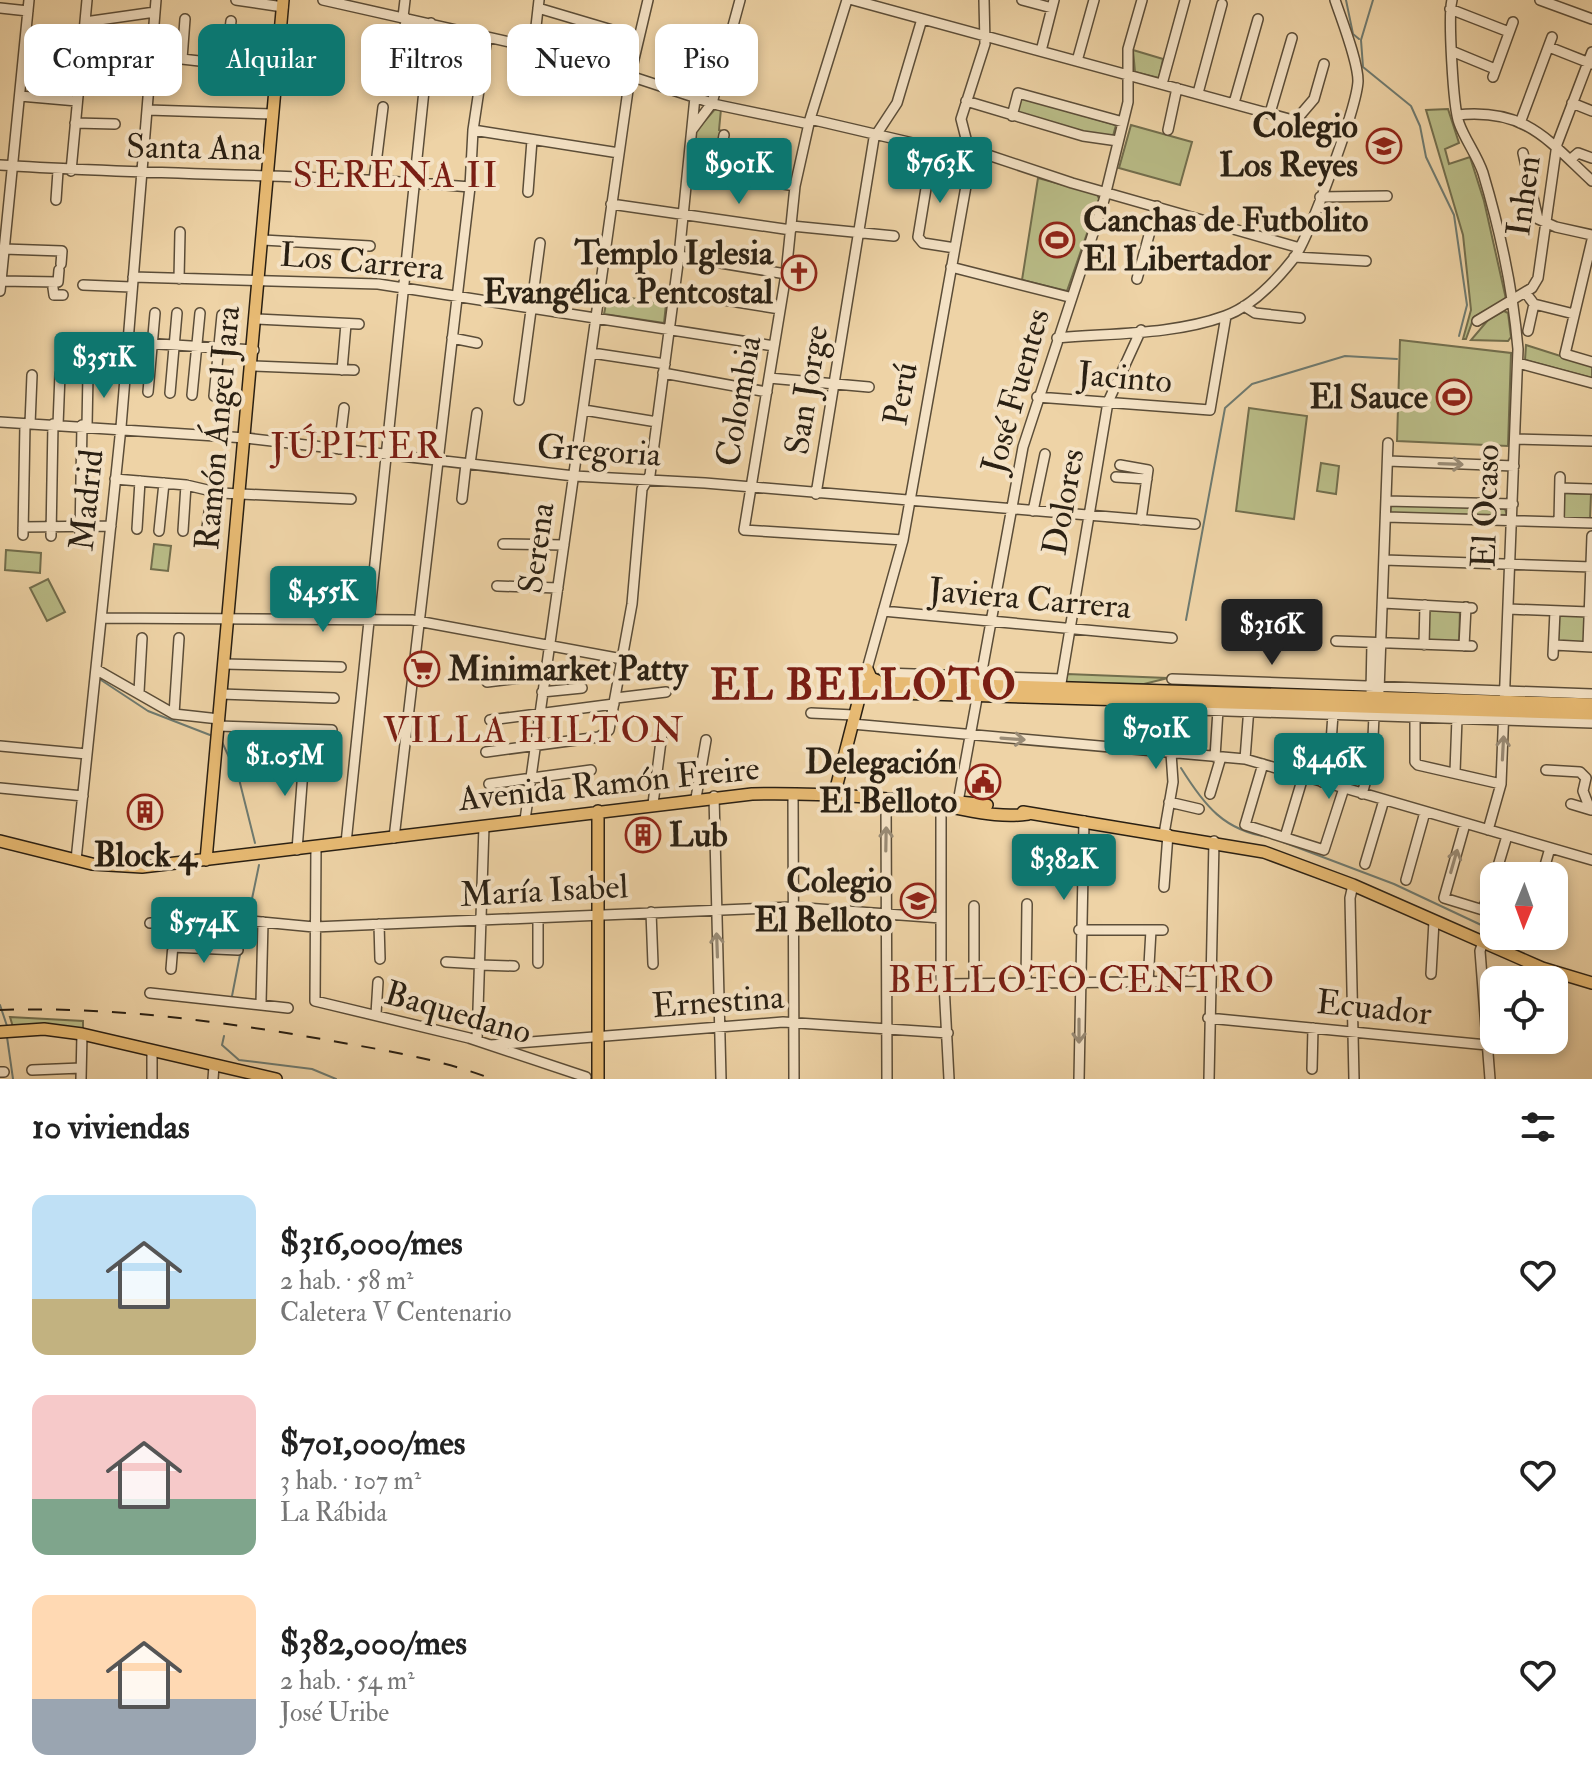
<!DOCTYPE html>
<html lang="es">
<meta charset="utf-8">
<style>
:root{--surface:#fff;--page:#f6f6f6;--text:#222;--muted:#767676;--accent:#0f766e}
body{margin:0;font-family:"IM FELL Double Pica",serif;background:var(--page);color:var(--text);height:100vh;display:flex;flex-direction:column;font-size:30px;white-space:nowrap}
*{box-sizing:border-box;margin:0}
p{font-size:26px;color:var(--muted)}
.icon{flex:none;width:44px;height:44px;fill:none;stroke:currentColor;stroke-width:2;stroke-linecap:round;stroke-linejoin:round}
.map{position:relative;height:1079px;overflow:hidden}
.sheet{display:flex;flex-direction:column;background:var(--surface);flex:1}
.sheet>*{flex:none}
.hud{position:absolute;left:24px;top:24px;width:800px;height:72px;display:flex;gap:16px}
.needle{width:52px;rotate:181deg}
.fabs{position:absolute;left:1480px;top:862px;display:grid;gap:16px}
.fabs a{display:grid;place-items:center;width:88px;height:88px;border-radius:16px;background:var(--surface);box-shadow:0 4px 12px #0003;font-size:40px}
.price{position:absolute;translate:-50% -68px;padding:0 18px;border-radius:8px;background:var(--accent);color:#fff;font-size:26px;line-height:52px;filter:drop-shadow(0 2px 4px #0008)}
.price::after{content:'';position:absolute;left:50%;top:48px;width:24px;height:18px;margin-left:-12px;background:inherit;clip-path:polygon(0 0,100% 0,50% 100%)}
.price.active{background:#222;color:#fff}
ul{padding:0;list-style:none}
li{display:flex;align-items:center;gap:24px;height:200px;padding:0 32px}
li span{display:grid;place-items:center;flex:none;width:224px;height:160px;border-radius:16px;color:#555}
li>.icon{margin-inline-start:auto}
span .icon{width:96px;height:96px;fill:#fffc;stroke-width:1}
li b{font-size:34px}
h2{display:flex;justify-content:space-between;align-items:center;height:96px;padding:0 32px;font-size:34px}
.pill{padding:0 28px;border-radius:16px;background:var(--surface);box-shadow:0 4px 12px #0003;font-size:28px;line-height:72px}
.pill.active{background:var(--accent);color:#fff}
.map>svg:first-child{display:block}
.green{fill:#b9bc87;stroke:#726e4d;stroke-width:2}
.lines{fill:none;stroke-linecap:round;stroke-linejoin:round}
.stream{stroke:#6e7a70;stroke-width:2}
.minor-casing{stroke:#5b4d38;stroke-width:12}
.major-casing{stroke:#2a2013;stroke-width:14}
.minor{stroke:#f4e2c5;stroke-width:9}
.major{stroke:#e7ba73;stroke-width:11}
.rail{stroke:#2a2013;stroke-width:2;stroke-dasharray:14 14;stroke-linecap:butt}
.oneway{stroke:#998b75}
.labels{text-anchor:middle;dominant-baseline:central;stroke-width:8;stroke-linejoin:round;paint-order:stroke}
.poi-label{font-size:34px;font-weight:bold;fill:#2a2013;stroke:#f4e2c5;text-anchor:end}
.street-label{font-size:34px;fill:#2a2013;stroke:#f4e2c5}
.neighbourhood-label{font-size:36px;letter-spacing:2px;fill:#7a1f14;stroke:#f4e2c5}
.district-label{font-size:42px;font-weight:bold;letter-spacing:2px;fill:#7a1f14;stroke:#f4e2c5}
</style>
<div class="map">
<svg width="1592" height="1079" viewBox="0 0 1592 1079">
<rect width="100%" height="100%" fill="#eed3a6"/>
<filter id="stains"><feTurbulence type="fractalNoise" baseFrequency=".0025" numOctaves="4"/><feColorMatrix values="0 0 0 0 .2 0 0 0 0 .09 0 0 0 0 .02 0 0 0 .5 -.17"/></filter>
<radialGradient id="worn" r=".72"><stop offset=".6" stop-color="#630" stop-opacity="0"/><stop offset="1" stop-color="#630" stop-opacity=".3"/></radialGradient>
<!-- green -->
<path class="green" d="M408,24l18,4 -4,27 -17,-1z
M434,30l48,13 -3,20 -47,-6z
M1133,50l30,9 -4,19 -24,-6z
M1022,98l94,27 -3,11 -22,-1 -75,-22z
M716,108l5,1 -2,21 3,1 -6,39 -25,-3 4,-35z
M1448,109l11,34 -14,6 4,15 21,-7 14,44 22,98 -32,18 -8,22h-3l8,-29 -8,-75 -37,-125z
M1131,125l61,17 -12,43 -61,-17z
M1038,178l59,16 2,5 -32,92 -45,-11z
M625,297l41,7 -2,19 -60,-9 2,-10 18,2z
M1504,311l4,2 3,24 -3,4 -37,-1 17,-20z
M1400,340l111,13 -3,93 -111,-5z
M1526,345l66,21v12l-67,-18z
M1249,408l58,8 -13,103 -58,-8z
M1321,463l18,3 -3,28 -19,-3z
M1562,493l29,1 -1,25h-29z
M1391,504l114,5 2,6 -117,-1z
M154,544l17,2 -3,25 -17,-2z
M6,550l35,3 -1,20 -35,-3z
M48,579l17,33 -18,9 -17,-33z
M1429,610l31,1 -1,31 -31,-1z
M1558,614h29l-1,29 -29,-1z
M1067,674l101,4 -24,6 -79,-1z
M10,1017l73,4v10l-70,-4z"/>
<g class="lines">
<!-- stream -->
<path class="stream" d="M1346,0l7,34 6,5
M1373,0l-12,40 2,27 48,39 9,20 6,31 28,58 13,90 -8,31
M1186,620l39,-212 27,-24 93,-28 52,3
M101,680l47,31 62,24
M222,742l17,37 16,64
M1181,768c23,37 43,63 88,69
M1283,842l111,42 100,47
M248,918l11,-53
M1504,936l13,6
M232,996l14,-72
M0,1005l7,21
M224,1036l-2,9 17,15 73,9 24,10
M7,1037l6,42"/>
<!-- minor casing -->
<g class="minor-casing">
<path id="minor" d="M236,0l47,7
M323,0l204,46 7,-2 5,-44
M847,0l-37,119 -15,67 -9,88 -42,256 159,10
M853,0l491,134
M1022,0l30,8
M1452,0c-4,15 1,107 7,123 6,17 18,32 24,50 17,57 30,117 35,176l-17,435 -13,46
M1540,0l52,19
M0,8l28,3
M538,8l101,30
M1450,9l59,23
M403,17l2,-17
M185,19l-3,40 95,11
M85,22l70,-10
M1549,47l43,17
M1041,51l13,-51
M1454,52l41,17
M1077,61l17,-61
M226,64l5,-43
M630,76l88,29 91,19
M1493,77l20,-55
M79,78l71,2
M399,83l7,-65
M1162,84l23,-84
M1198,93l24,-89
M20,96l57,5
M966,101l117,35 35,5
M1234,103l24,-84
M1572,103l20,8
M148,110l125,4
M1270,113l22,-75
M1457,115c68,-7 90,24 135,66
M1012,116l6,-23 105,29
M810,119l124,29 36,1 102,34 228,65
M1296,120l18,-21 10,-35
M75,123l40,1
M1520,123l32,-86
M473,130l146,23
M692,130l20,-27 28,-103
M1168,130l9,-42
M1523,153l15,66 18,8 36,8
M931,158l-13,79 5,6 32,5
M1571,159l7,-6 14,5
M0,165c156,11 313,8 470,22
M688,168l107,18
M71,171l16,-171
M717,173l7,-38
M756,179l5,-31
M374,180l9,-73
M528,192l4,-52
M1320,197l67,-1
M56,200l2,-29
M611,204l180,26
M792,226l102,10
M263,240l107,6
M1592,240l-27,114 27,8
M4,249l58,2 -1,13
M679,256l107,18
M1294,257l72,4
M951,267l118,30
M133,277l245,7 396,62
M179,279l1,-47
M1137,279l20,-73
M1,281l57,1 1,-12
M83,285l48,2
M53,288l1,7h9
M0,291l29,-291
M674,292l106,17
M1525,292l9,12 40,10
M1244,306l11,7 45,5
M257,319l102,5
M1477,321l55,-33 6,-10 19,-134 35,-92
M1528,331l6,-27
M452,338l25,5
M1057,338c54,-5 116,-3 168,-22 28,-10 51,-35 69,-58 15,-21 63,-151 64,-177 0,-20 -16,-60 -23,-81
M127,342l127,8
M592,353l73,11
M1518,363l74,20
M253,366l101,4
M342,370l4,-46
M663,373l104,19
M769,378l100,9
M148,392l7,-79
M170,393l7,-80
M192,395l8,-82
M214,396l8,-81
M1037,397l173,13 16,-94
M519,400l21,-157
M584,410l73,12
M0,422l246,16 328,38 131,7 490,41
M30,424l2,-49
M58,425l2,-51
M87,426l1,-52
M1515,439l77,2
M339,449l5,-41
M1388,461l126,5
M470,464l7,-51
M1120,465l28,5 -7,50
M1116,477l31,2
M115,479l71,6 34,8 131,6
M1560,488l32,1
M816,494l58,-356 23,-35 25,-84
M462,499l4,-35
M1386,501l127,3
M1033,511l12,-57
M1386,517l206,6
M1559,522l1,-45
M23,527l88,-1
M137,529l3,-48
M159,531l5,-48
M183,531l3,-46
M23,535l2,-111
M206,535l6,-45
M51,536l2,-112
M80,536l2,-111
M503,544l61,1
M1384,560l208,7
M497,586l61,2
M1383,603l89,5
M1508,609l81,3
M883,611l289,27
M102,618l310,2 210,39
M1336,641l136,5
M1424,645l1,-40
M1554,645l38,2
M1464,646l2,-39
M1588,646l4,-110
M1553,655l2,-44
M224,664l117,3
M97,670l77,44 45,5
M884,673l177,6
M1172,679l420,15
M487,682l58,-7
M862,687l41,-147 68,-382 -10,-39 24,-75 -1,-44
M1060,689l48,-287 33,-72
M1371,691l1,-48
M1379,691l9,-248
M139,692l3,-54
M542,692l40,-4
M221,694l113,4
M616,698l50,-6
M811,713l43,2
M1415,713v49l3,3 83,19
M174,714l5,-76
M490,720l124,-16
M852,724l393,35 347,101
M218,726l114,4
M0,746l87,8
M486,752l113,-15 10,-7 23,-126 10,-115 8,-14 29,-219 16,-159
M1215,757l3,-47
M1245,759l4,-52
M1263,764l-18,61 79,25 20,-62
M1546,770l34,2 6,6
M1455,772l2,-54
M1586,778l-3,13 7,18
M1322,782l8,-25 3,-43
M489,784l102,-14
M0,788l83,8
M793,794l1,285
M1210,794l11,-37
M1362,794l10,-35 2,-43
M714,796l7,283
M696,798l10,-58
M886,800l1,279
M958,802l65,-355 81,-247 24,-98v-53l14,-49
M1169,802l30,7
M653,804l9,-71
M1571,804l20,6
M941,805v175l3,4 5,95
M525,820l105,-744 18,-76
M1465,824l-21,74 39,12 11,-32
M1164,834l9,-52 -5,-73 424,14
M1285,837l18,-60
M394,838l76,-651 3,-57 14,-93
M346,843l85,-820
M316,847l-1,154 154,37 117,39
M297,850l9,-120
M76,860l45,-433 35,-427
M1365,864l19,-64
M1495,876l12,-40
M1542,876l8,-28
M1406,880l19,-68
M1353,885l-3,13 4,181
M1164,887l4,-53
M974,906v78
M651,912l2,52
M150,923l92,-3 72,7 478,-20 149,11
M379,924l1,35
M1079,930h84
M1483,942l-3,9 10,128
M172,947l66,3
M446,962l34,2
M538,963v-45
M480,965l34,1
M171,969l4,-49
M1431,974l3,-53
M1148,983l3,-53
M944,984l265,-3
M1026,984l1,-80
M150,993l138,15
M261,1003l2,-81
M376,1014l2,-32
M1208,1018l279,27
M477,1040l7,-214
M491,1045l292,-23 165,11
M1312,1069l1,-41
M32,1070l49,-2
M0,1072h4
M81,1079l1,-45
M152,1079v-28
M213,1079l1,-13
M1079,1079l5,-258
M1209,1079l5,-238"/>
</g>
<!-- major casing -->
<g class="major-casing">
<path id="major" d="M867,669l4,9 9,4
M861,692l731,22
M834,796l28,-109 14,-5 716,22
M941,805l9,-4 37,4
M598,811v268
M1023,812l241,40 89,33 189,83 50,15
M0,841l92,23 50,3 610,-73c61,-1 124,2 185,11 30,4 60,14 91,9
M206,860l77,-860
M0,1032l44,-3 38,5 194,45"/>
</g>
<!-- minor -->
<use href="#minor" class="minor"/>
<!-- major -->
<use href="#major" class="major"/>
<!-- rail -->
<path class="rail" d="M0,1010c113,-4 228,12 338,32 51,9 105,18 154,37"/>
</g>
<!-- one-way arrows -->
<defs><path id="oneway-shaft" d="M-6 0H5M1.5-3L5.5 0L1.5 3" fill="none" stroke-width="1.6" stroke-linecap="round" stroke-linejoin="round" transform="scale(2)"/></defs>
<g class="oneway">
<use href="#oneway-shaft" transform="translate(1451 464) rotate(2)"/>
<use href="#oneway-shaft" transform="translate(1013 739) rotate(4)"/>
<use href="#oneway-shaft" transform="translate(1503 748) rotate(-87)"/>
<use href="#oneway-shaft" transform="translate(886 839) rotate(-89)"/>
<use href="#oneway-shaft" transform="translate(1454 861) rotate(-74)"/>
<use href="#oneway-shaft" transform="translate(717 945) rotate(-92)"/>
<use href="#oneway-shaft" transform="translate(1079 1031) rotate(90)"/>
</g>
<!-- icons -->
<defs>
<g id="school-ring" transform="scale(1.8)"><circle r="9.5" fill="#f4e2c5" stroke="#8f2418" stroke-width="1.5"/><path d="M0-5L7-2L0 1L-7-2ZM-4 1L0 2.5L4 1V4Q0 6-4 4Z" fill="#8f2418"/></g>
<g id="stadium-ring" transform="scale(1.8)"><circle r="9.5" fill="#f4e2c5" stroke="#8f2418" stroke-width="1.5"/><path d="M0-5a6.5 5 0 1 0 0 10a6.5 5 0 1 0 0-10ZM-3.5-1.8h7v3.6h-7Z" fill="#8f2418"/></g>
<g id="church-ring" transform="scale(1.8)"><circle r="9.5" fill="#f4e2c5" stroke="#8f2418" stroke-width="1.5"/><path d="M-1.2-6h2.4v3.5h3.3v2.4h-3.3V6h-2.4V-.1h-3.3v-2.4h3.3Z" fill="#8f2418"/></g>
<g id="supermarket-ring" transform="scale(1.8)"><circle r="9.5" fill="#f4e2c5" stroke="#8f2418" stroke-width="1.5"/><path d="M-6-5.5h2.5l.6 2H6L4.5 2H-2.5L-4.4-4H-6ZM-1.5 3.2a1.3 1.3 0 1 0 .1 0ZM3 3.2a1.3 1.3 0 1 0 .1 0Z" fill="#8f2418"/></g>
<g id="civic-ring" transform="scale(1.8)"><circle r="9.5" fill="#f4e2c5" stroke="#8f2418" stroke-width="1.5"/><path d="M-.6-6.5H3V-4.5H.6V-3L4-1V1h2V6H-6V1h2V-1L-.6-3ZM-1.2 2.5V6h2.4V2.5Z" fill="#8f2418"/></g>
<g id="building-ring" transform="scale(1.8)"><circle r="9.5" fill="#f4e2c5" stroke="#8f2418" stroke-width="1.5"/><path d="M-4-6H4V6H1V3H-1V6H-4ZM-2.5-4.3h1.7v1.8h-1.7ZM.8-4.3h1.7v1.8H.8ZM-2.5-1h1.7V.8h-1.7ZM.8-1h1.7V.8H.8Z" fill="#8f2418"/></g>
</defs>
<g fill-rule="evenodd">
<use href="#school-ring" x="1384" y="146"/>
<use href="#stadium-ring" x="1057" y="240"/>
<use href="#church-ring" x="799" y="273"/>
<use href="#stadium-ring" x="1454" y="397"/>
<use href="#supermarket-ring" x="422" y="669"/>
<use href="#civic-ring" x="983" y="782"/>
<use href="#building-ring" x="145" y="812"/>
<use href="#building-ring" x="643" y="835"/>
<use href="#school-ring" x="918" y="901"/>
</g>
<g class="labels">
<!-- poi labels -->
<g class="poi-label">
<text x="1358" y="126">Colegio<tspan x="1358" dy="39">Los Reyes</tspan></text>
<text x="1083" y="220" text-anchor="start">Canchas de Futbolito<tspan x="1083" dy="39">El Libertador</tspan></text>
<text x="773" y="253">Templo Iglesia<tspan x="773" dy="39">Evangélica Pentcostal</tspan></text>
<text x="1428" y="397">El Sauce</text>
<text x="448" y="669" text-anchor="start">Minimarket Patty</text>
<text x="957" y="762">Delegación<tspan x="957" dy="39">El Belloto</tspan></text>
<text x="669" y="835" text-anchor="start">Lub</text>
<text x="145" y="855" text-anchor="middle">Block 4</text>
<text x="892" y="881">Colegio<tspan x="892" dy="39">El Belloto</tspan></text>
</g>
<!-- street labels -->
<g class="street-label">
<text transform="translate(194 148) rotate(1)">Santa Ana</text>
<text transform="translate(1524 196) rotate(-82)">Inhen</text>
<text transform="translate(362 262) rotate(5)">Los Carrera</text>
<text transform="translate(1125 378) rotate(5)">Jacinto</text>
<text transform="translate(807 390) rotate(-81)">San Jorge</text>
<text transform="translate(1016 391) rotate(-74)">José Fuentes</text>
<text transform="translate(901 394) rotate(-80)">Perú</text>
<text transform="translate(739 401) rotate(-80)">Colombia</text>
<text transform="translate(218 428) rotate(-85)">Ramón Ángel Jara</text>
<text transform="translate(599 451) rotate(4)">Gregoria</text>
<text transform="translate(87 500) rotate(-84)">Madrid</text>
<text transform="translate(1064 502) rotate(-80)">Dolores</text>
<text transform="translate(1486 506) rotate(-88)">El Ocaso</text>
<text transform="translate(537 548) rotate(-82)">Serena</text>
<text transform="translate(1030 599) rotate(5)">Javiera Carrera</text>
<text transform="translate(609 784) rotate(-6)">Avenida Ramón Freire</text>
<text transform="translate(544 891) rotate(-3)">María Isabel</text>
<text transform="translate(718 1002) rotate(-4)">Ernestina</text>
<text transform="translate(1374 1008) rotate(6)">Ecuador</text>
<text transform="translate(458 1013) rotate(16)">Baquedano</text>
</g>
<!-- neighbourhood labels -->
<g class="neighbourhood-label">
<text x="396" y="175">SERENA II</text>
<text x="357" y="446">JÚPITER</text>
<text x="534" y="730">VILLA HILTON</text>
<text x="1082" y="980">BELLOTO CENTRO</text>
</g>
<!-- district labels -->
<g class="district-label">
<text x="864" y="686">EL BELLOTO</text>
</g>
</g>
<rect width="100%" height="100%" filter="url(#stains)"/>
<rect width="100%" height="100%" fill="url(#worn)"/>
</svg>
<div class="fabs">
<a><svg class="needle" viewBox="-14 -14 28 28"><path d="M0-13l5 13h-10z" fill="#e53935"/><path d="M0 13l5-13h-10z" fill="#767676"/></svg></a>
<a><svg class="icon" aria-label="locate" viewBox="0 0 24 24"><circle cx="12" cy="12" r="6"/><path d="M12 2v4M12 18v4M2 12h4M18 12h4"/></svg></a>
</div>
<b class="price" style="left:940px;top:205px">$763K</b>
<b class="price" style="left:739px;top:206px">$901K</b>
<b class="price" style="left:104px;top:400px">$351K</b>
<b class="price" style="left:323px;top:634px">$455K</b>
<b class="price active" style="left:1272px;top:667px">$316K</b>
<b class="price" style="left:1156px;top:771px">$701K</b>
<b class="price" style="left:285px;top:798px">$1.05M</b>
<b class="price" style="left:1329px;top:801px">$446K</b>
<b class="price" style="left:1064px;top:902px">$382K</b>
<b class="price" style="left:204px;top:965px">$574K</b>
<div class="hud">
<a class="pill">Comprar</a>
<a class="pill active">Alquilar</a>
<a class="pill">Filtros</a>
<a class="pill">Nuevo</a>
<a class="pill">Piso</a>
</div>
</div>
<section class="sheet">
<h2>10 viviendas<svg class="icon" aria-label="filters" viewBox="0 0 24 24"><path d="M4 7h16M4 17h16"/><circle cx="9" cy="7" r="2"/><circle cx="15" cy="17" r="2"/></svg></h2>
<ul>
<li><span style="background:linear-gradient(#bfe0f5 65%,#c2b280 0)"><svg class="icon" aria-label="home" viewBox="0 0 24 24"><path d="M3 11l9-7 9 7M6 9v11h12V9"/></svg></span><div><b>$316,000/mes</b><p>2 hab. · 58 m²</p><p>Caletera V Centenario</p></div><svg class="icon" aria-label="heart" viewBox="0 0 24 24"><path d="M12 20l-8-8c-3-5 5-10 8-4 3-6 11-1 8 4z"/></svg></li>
<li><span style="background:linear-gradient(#f6c9c9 65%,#7fa58c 0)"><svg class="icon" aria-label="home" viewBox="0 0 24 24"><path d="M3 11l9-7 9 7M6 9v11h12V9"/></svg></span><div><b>$701,000/mes</b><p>3 hab. · 107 m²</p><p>La Rábida</p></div><svg class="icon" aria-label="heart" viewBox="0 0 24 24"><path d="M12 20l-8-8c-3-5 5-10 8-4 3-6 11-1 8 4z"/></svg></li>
<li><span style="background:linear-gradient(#ffd9b3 65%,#9aa5b1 0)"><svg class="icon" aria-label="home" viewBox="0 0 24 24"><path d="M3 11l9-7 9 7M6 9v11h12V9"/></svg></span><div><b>$382,000/mes</b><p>2 hab. · 54 m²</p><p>José Uribe</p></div><svg class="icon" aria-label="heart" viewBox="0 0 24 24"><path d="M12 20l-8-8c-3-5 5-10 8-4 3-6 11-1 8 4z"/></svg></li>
</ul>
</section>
